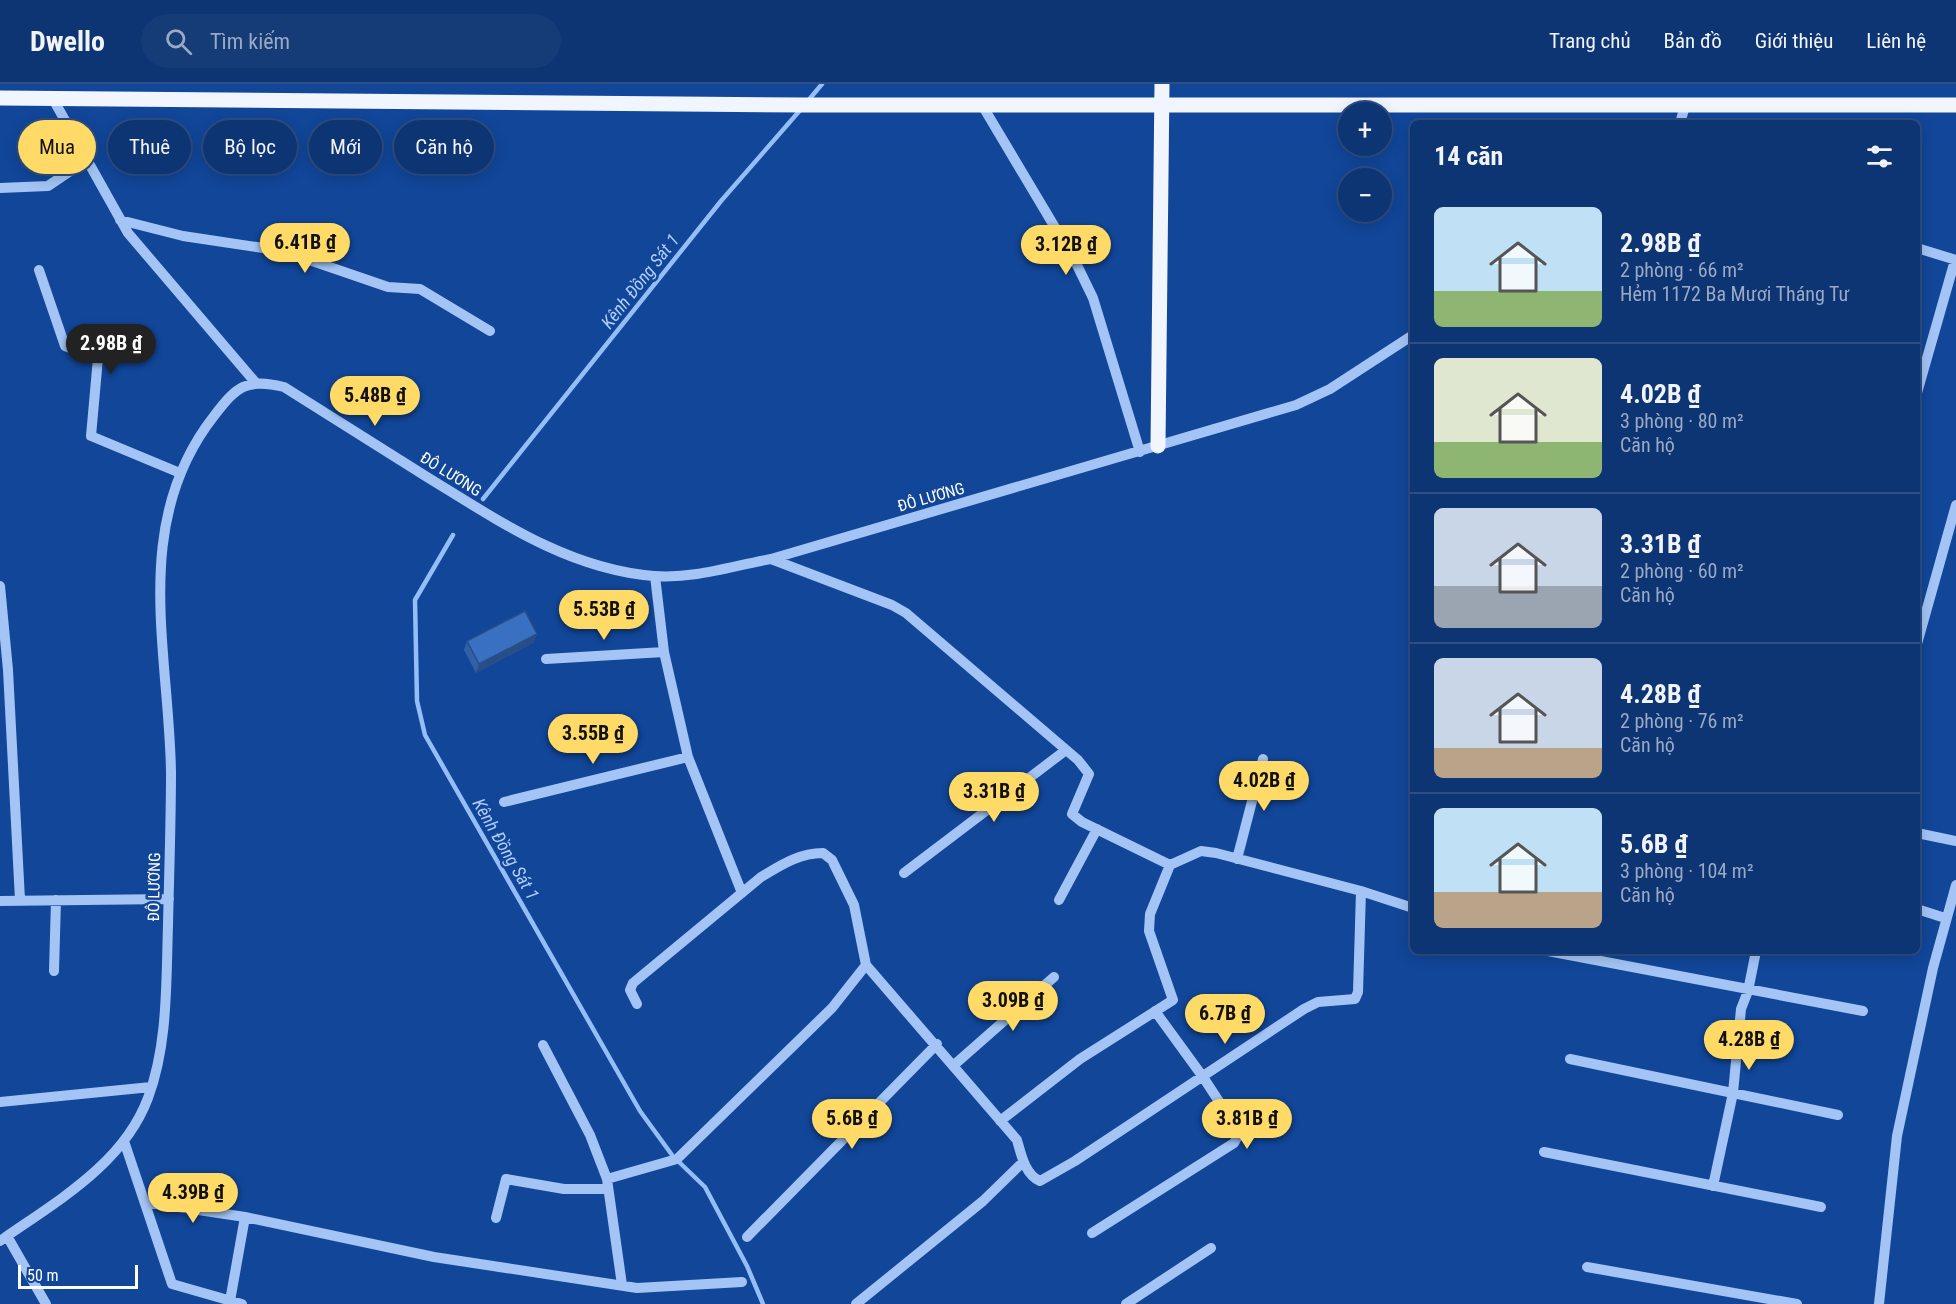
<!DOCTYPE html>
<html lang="vi">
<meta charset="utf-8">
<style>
:root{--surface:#0d3473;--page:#163c78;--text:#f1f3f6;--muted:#9aaac4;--line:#2d4f85;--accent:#ffda66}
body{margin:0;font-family:"Roboto Condensed",sans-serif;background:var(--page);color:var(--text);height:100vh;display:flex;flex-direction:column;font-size:22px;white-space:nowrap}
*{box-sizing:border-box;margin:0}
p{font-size:20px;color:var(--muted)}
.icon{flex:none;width:33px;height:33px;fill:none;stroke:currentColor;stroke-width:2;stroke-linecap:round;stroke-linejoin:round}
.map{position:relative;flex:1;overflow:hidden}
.sheet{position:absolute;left:1410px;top:36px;width:510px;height:834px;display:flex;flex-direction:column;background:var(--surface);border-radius:9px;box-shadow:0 3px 15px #0003,0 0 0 2px var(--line)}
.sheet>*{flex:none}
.guide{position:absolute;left:18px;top:36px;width:570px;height:54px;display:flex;gap:12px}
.controls{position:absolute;left:1338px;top:18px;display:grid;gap:12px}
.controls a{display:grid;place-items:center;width:54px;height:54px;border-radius:50%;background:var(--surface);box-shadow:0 3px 15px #0003,0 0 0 2px var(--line);font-size:30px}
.scale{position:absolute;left:18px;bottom:15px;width:120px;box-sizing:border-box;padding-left:6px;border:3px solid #fff;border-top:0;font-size:16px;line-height:21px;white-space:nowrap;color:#fff;-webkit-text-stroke:4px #114699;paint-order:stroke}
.price{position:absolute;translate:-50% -51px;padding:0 14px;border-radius:21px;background:var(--accent);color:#111;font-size:20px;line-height:39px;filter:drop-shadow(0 2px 3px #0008)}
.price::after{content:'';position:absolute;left:50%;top:36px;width:18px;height:14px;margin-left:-9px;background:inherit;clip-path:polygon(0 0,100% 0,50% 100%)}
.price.on{background:#222;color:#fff}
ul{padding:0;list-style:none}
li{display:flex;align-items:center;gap:18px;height:150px;padding:0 24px}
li+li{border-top:2px solid var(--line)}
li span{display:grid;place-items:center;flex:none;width:168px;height:120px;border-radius:9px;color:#555}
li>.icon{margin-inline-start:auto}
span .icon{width:72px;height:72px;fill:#fffc;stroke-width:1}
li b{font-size:26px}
h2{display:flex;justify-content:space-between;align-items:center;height:72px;padding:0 24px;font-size:26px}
.tag{padding:0 21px;border-radius:27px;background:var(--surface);box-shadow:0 3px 15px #0003,0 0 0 2px var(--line);font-size:21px;line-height:54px}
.tag.on{background:var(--accent);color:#111}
header{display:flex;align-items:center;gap:36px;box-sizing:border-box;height:84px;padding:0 30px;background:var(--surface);border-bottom:2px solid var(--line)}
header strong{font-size:28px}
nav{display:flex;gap:33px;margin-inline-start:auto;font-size:21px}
.search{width:420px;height:54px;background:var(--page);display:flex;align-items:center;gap:15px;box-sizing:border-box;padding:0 21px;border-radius:33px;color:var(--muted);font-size:22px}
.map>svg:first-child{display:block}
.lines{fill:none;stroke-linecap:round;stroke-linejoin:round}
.stream{stroke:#94bef7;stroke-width:4.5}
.minor{stroke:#a3c4f4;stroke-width:10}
.major{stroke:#f0f5ff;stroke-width:15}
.wall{fill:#3260a6}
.shaded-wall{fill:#294e87}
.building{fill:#3a70c1;stroke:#294e87;stroke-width:1.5}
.labels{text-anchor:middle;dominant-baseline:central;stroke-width:5;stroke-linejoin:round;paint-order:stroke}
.street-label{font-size:16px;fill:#fff;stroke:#114699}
.water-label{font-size:18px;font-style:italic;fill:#afcefb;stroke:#114699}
</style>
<header>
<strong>Dwello</strong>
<div class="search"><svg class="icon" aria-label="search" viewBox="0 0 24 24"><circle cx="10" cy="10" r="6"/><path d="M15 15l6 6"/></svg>Tìm kiếm</div>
<nav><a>Trang chủ</a><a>Bản đồ</a><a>Giới thiệu</a><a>Liên hệ</a></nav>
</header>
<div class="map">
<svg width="1956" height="1220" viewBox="0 0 1956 1220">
<rect width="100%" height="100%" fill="#114699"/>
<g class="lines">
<!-- stream -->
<path class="stream" d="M807,18l15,-18
M483,415l238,-298 81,-93
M453,451l-38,65 2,101 8,34 215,376 32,44
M680,1079l25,24 42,79 16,38"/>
<!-- minor -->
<path class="minor" d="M53,15l75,134 127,149
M982,21l93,156 18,37 47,154
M1680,39l5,-17
M0,104l48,-2 40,-27
M120,136l63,16 100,15 105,36 32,2 70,42
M1917,164l39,12
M39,186l26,76 33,12 -7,78 89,37
M1917,309l38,-133
M771,475l121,46 14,8 172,147 11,14 -17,40 10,8 88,43 31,-14 15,2 145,38 52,17
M655,492l9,76 24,105 54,136
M0,502l8,84 12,230
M1917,560l39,-139
M546,575l118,-7
M504,718l184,-45
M1917,749l39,8
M1237,775l26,-100
M904,789l162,-123
M1059,816l38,-71
M0,817l169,-2
M1917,825l28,9
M1548,867l315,60
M54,887l2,-71
M637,920l-7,-14 3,-7 128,-106c20,-12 38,-24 62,-24l9,7 22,45 12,60 151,175c4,14 8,35 23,41l35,-20 229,-152 14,-7 37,-3 3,-7 3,-101
M543,961l47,90 17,44 15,106
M1570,975l268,56
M954,981l100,-88
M0,1018l151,-15
M1000,1037l80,-62 93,-59 -24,-69 1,-17 20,-49
M124,1057l48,143 70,20
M1544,1068l277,55
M607,1095l70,-20 155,-151 34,-43
M1713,1102l20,-93 8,-84 7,-18 8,-40
M145,1118l100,15
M496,1134l10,-39 58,10h44
M1092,1149l142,-90 4,-7 -1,-7 -34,-52 -48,-66
M7,1152l39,68
M747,1153l190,-193
M0,1157c55,-39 123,-76 148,-143 20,-54 18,-114 20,-172 1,-51 3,-103 3,-154 -2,-122 -41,-249 43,-356 23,-30 32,-38 70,-29 48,30 96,60 143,90 72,44 141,92 227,99 40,3 78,-10 117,-17l525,-154 34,-16 83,-54
M1587,1183l210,37
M230,1217l15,-84 189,40 203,31 105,-6
M856,1220l127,-103 40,-39
M1126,1220l85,-56
M1879,1220l18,-168 36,-168 23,-83"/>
<!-- major -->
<path class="major" d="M0,14l804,7h1152
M1158,362l4,-362"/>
</g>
<!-- wall -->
<path class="wall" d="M537,550l-4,9 -57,30 -12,-23 3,-9z"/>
<!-- shaded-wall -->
<path class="shaded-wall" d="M537,550l-4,9 -57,30 3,-9z"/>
<!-- building -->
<path class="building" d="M525,527l12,23 -58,30 -12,-23z"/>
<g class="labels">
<!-- street labels -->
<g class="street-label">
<text transform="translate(451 390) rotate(32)">ĐÔ LƯƠNG</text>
<text transform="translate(931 413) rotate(-16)">ĐÔ LƯƠNG</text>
<text transform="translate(154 803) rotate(-89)">ĐÔ LƯƠNG</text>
</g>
<!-- water labels -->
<g class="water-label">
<text transform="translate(640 197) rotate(-52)">Kênh Đồng Sát 1</text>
<text transform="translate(506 765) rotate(60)">Kênh Đồng Sát 1</text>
</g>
</g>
</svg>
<div class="controls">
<a>+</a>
<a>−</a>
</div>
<div class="scale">50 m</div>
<b class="price" style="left:305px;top:190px">6.41B ₫</b>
<b class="price" style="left:1066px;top:192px">3.12B ₫</b>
<b class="price on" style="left:111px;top:291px">2.98B ₫</b>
<b class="price" style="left:375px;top:343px">5.48B ₫</b>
<b class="price" style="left:604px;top:557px">5.53B ₫</b>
<b class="price" style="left:593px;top:681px">3.55B ₫</b>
<b class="price" style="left:1264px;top:728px">4.02B ₫</b>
<b class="price" style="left:994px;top:739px">3.31B ₫</b>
<b class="price" style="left:1013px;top:948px">3.09B ₫</b>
<b class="price" style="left:1225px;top:961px">6.7B ₫</b>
<b class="price" style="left:1749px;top:987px">4.28B ₫</b>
<b class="price" style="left:852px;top:1066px">5.6B ₫</b>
<b class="price" style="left:1247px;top:1066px">3.81B ₫</b>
<b class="price" style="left:193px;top:1140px">4.39B ₫</b>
<div class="guide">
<a class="tag on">Mua</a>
<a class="tag">Thuê</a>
<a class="tag">Bộ lọc</a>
<a class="tag">Mới</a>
<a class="tag">Căn hộ</a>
</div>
<section class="sheet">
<h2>14 căn<svg class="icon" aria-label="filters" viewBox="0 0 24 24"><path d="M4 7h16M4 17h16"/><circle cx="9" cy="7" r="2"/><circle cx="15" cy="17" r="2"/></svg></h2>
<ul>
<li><span style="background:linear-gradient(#bfe0f5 70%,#8fb573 0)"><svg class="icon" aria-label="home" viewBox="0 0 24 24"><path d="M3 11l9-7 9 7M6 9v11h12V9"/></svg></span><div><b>2.98B ₫</b><p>2 phòng · 66 m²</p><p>Hẻm 1172 Ba Mươi Tháng Tư</p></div></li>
<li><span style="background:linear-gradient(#dfe7d0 70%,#8fb573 0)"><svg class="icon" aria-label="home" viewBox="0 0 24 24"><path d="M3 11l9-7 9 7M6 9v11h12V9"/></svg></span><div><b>4.02B ₫</b><p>3 phòng · 80 m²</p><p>Căn hộ</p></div></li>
<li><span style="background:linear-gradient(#c9d6e8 65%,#9aa5b1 0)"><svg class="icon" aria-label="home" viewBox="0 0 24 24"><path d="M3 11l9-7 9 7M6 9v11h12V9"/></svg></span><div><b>3.31B ₫</b><p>2 phòng · 60 m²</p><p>Căn hộ</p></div></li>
<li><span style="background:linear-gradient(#c9d6e8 75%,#b9a48a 0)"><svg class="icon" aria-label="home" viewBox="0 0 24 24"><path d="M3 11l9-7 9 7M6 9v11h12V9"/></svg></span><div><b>4.28B ₫</b><p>2 phòng · 76 m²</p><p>Căn hộ</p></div></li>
<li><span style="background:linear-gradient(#bfe0f5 70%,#b9a48a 0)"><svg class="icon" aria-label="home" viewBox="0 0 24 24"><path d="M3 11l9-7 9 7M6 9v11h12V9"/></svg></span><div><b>5.6B ₫</b><p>3 phòng · 104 m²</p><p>Căn hộ</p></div></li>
</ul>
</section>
</div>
